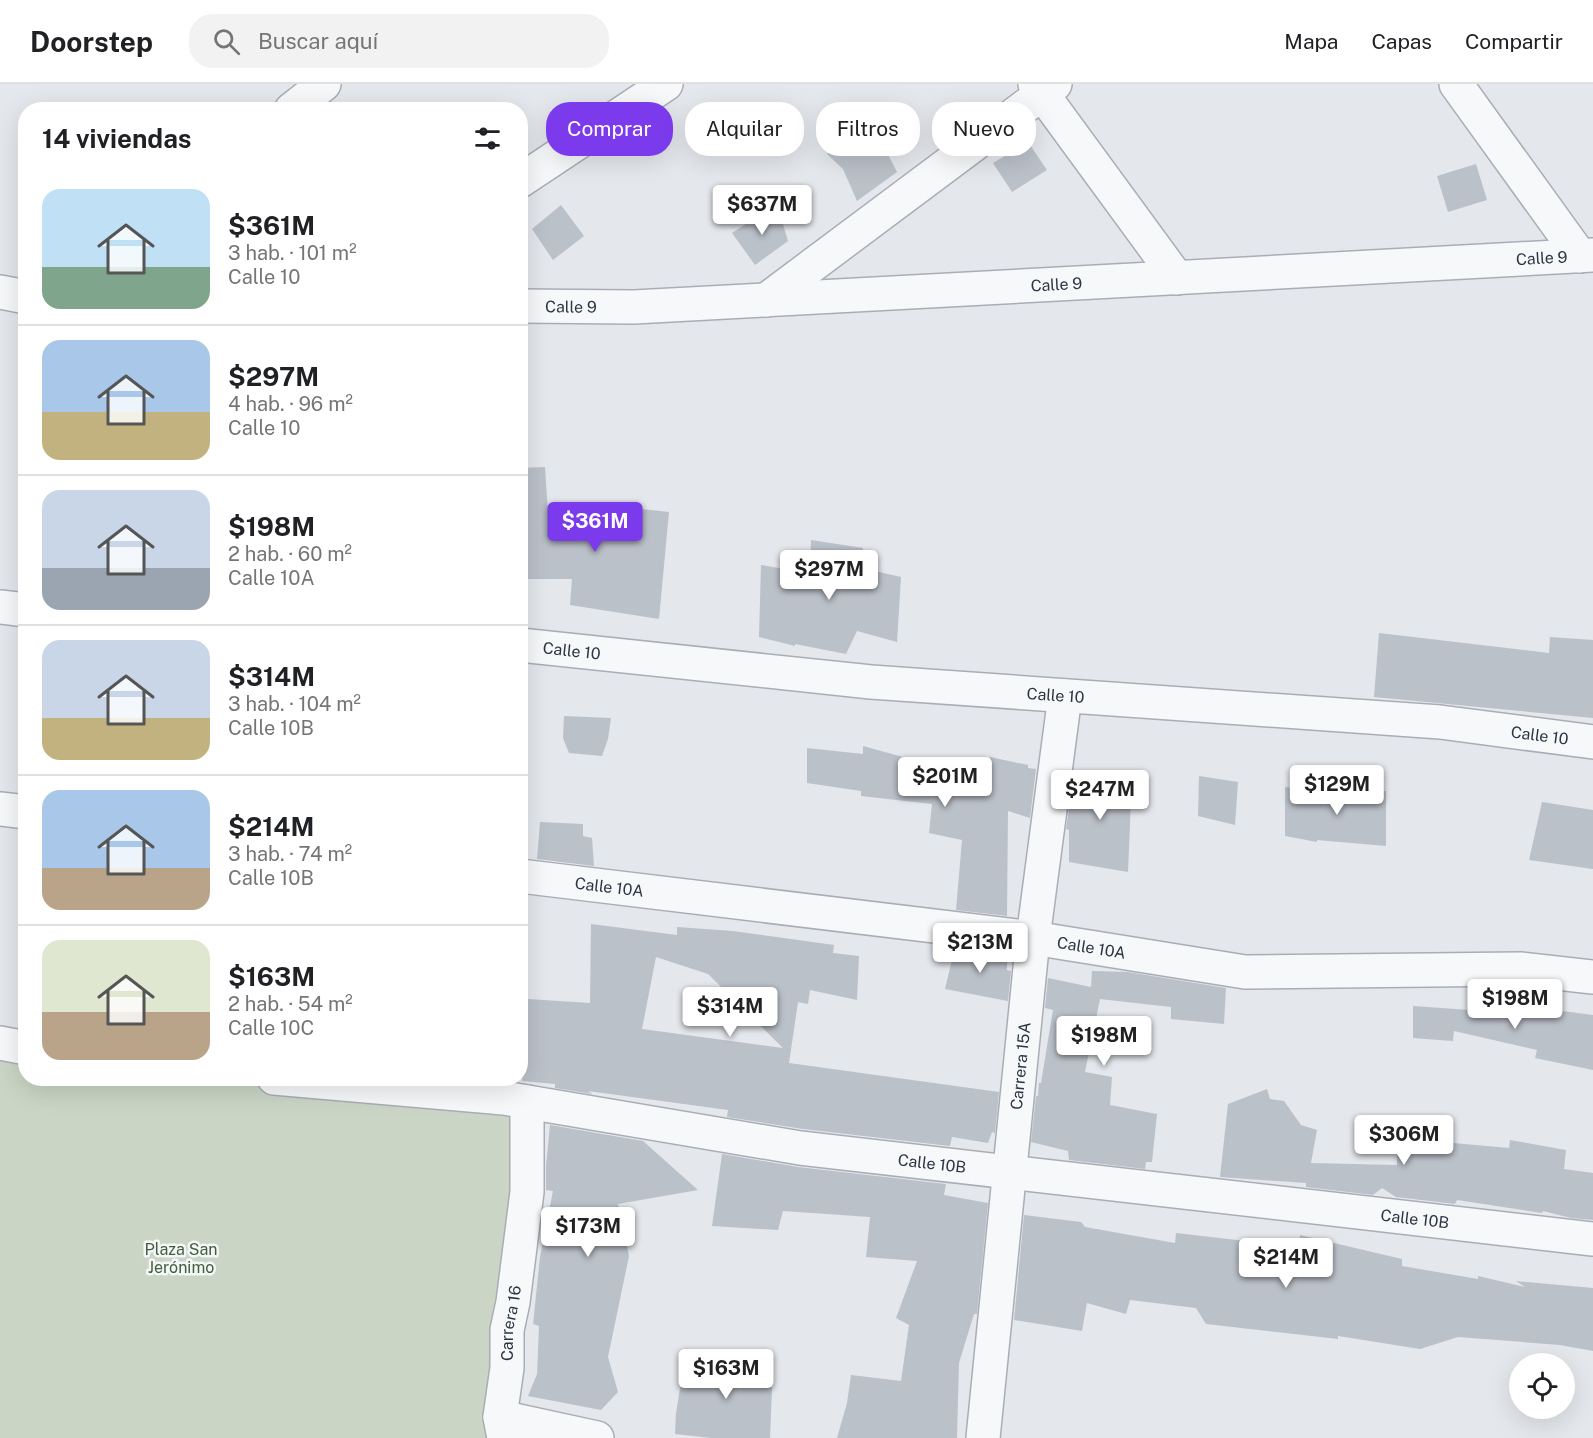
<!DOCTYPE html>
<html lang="es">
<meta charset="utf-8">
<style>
:root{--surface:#fff;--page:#f2f2f2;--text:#202124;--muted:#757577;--line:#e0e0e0;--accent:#7c3aed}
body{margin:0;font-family:"Public Sans",sans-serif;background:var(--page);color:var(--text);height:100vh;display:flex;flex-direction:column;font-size:22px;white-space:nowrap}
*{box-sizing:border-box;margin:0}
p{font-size:20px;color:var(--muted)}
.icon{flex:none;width:33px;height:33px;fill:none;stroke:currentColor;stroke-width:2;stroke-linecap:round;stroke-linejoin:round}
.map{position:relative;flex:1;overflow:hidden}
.panel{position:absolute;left:18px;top:18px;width:510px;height:984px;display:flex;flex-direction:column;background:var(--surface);border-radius:24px;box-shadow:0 6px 24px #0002}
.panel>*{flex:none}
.hud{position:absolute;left:546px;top:18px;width:570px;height:54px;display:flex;gap:12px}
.buttons{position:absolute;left:1509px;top:1269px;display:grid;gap:12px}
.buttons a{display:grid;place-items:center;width:66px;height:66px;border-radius:50%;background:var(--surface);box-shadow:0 6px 24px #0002;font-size:30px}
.price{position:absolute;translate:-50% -51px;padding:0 14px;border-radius:6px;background:#fff;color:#222;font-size:20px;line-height:39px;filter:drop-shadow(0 2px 3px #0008)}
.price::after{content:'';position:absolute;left:50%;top:36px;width:18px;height:14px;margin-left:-9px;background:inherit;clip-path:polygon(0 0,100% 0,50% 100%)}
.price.on{background:var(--accent);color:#fff}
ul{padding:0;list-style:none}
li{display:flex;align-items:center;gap:18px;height:150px;padding:0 24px}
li+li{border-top:2px solid var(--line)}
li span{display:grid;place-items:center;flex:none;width:168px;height:120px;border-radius:18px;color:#555}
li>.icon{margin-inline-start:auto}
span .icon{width:72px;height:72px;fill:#fffc;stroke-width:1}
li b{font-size:26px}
h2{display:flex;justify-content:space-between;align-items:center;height:72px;padding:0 24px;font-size:26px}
.chip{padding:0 21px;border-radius:24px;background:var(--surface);box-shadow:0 6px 24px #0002;font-size:21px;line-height:54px}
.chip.on{background:var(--accent);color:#fff}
header{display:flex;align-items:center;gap:36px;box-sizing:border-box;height:84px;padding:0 30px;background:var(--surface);border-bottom:2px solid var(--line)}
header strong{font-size:28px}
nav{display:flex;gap:33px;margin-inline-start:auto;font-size:21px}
.search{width:420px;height:54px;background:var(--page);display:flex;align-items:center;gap:15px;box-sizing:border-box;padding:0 21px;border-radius:24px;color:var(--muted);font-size:22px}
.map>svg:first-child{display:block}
.green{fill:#cad5c5}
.building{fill:#bbc1c9;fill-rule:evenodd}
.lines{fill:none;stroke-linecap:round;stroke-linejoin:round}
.street-casing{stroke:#a9aeb6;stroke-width:36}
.street{stroke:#f7f8fa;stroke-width:33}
.labels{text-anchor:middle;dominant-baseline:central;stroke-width:5;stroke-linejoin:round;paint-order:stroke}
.street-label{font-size:16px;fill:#2c3544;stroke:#f4f6f9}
.park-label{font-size:16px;fill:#416039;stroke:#f4f6f9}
</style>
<header>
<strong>Doorstep</strong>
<div class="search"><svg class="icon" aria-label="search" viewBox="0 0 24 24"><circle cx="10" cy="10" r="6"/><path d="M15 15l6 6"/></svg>Buscar aquí</div>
<nav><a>Mapa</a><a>Capas</a><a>Compartir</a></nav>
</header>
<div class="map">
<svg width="1593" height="1354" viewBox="0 0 1593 1354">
<rect width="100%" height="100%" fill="#e4e7ec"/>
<!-- green -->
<path class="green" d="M0,966l25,4 1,24 177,1 319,28 -24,331h-498z"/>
<!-- building -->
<path class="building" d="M859,43l24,18 14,27 -40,29 -14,-32 -16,-15z
M1028,58l19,28 -35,22 -19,-29z
M1476,80l11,36 -39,12 -11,-36z
M561,121l23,31 -31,24 -21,-31z
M771,123l11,14 6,20 -33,24 -23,-32z
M545,383l4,60 50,1 6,-23 64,7 -10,107 -89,-14 2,-26h-52v-111z
M811,456l52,8 -2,20 40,9 -4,65 -40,-11 -11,23 -51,-10v2l-36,-9 2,-72 49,8z
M1379,549l170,20 1,-16 43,3v78l-219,-21z
M564,632l47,2 -3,21 -6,17 -33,-3 -6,-15z
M863,662l47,13 78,9 2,-11 38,8v3l8,1 -6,49 -22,-7 -1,105 -51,-6 6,-70 -33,-7 3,-29 -71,-8v-5l-54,-8v-35l56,6z
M1074,688l58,4 -4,96 -59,-10v-32l-3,-1z
M1199,692l39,6 -3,43 -37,-9z
M1285,703l47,7v-4l54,1v55l-69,-6v2l-32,-6z
M1542,718l51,8v59l-64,-9z
M540,738l43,2v12l9,2 2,28 -57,-7z
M591,840l86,11v-8l56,4 101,14 -1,8 26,3 -2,44 -47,-10 -2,14 -10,-2 -9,61 210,29 -4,41 -3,-1 -4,11 -36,-6 -2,9 -147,-17 -76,-12 1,-7 -140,-19 4,3 -37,-6v-4l-33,-3 6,-82 62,4zM656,873l52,17 75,74 -141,-19z
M955,863l52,7v16l4,1 -3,30 -63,-12z
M1092,887l36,1 98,16 -2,36 -53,-5v-12l-71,-8 -15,73 27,5 -2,28 47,9 -5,48h-6l-1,7 -76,-9 -1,-9 -37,-9 5,-46h2l1,-13h2l12,-73 -8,-2 3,-30 43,9z
M1485,921l62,4 46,6v55l-58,-12 2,-8 -83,-19 -1,10 -40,-3v-32l71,5z
M1267,1005l3,10 14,2 17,24 16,5 -6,33 86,2v-13l25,1 -2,-13 89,8 1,-8 56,10 -2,19 29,4v47l-22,-2 -28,-7 -1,2 -85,-13 -2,4 -59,-7 -14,-9 -9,7 -67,-8v-4l-86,-6 8,-73z
M550,1041l93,16 55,49 -80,14 11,52 -21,101 10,35 -17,18 -73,-14 9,-22 2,-48 -6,-2 7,-67 13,-66 -7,-1v-24z
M722,1070l76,13 148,17 -2,11 44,8 -11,111h-3l-15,49 -2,75h-120l10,-35 4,-28 50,6 8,-56 -13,-7 21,-57 -51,-4 4,-40 -87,-6 -5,19 -66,-4z
M1024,1131l57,7 4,5 90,16 1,-10 123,14 1,-12 102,24v7l76,13v-3l47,11 -9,-6 77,7v63l-33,-6 -102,-8 -38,12 -82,-13v3l-132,-15 -10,-16 -66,-8 -4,14 -39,-11 -5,28 -68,-11z
M712,1272l61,9 -3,73h-59l-36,-4 1,-21 8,-49 17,5z"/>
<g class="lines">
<!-- street casing -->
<g class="street-casing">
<g id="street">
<path d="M1035,0l142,194"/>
<path d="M1456,0l124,172"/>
<path d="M291,26l33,-26"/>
<path d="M520,97l146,-97"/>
<path d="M0,208l26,5"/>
<path d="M766,216l289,-216"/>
<path id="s1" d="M520,222l114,1 959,-52"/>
<path d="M0,523l26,3"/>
<path id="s2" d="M520,561l351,37 569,40 153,20"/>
<path d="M0,725l26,3"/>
<path id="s3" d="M520,792l513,62 212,34 275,-3 73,8"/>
<path d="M0,959l26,5"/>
<path id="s4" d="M274,994l230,20 296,50 793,91"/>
<path d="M500,1333l97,21"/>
<path id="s5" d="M504,1354l-4,-21 7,-49v-38l6,-28 14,-110v-90"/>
<path id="s6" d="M983,1354l50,-500 32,-242"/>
</g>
</g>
<!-- street -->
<use href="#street" class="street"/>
</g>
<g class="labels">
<!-- street labels -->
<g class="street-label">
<text stroke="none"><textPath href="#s1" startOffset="1023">Calle 9</textPath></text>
<text stroke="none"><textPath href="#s1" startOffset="537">Calle 9</textPath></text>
<text stroke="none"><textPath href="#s1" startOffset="51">Calle 9</textPath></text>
<text stroke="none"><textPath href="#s2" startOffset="52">Calle 10</textPath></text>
<text stroke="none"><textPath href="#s2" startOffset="538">Calle 10</textPath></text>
<text stroke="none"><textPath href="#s2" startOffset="1024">Calle 10</textPath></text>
<text stroke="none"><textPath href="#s3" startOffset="90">Calle 10A</textPath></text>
<text stroke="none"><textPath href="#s3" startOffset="576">Calle 10A</textPath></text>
<text stroke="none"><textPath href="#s6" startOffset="374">Carrera 15A</textPath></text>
<text stroke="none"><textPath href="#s4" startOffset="664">Calle 10B</textPath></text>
<text stroke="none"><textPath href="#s4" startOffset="1150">Calle 10B</textPath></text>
<text stroke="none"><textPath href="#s5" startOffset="116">Carrera 16</textPath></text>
</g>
<!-- park labels -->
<g class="park-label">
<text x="181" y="1165">Plaza San<tspan x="181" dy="18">Jerónimo</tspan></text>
</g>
</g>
</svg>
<div class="buttons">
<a><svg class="icon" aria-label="locate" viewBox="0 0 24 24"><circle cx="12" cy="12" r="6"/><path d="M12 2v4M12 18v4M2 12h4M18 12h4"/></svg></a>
</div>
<b class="price" style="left:762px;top:152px">$637M</b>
<b class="price on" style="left:595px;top:469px">$361M</b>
<b class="price" style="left:829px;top:517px">$297M</b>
<b class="price" style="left:945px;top:724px">$201M</b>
<b class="price" style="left:1337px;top:732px">$129M</b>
<b class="price" style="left:1100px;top:737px">$247M</b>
<b class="price" style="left:980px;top:890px">$213M</b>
<b class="price" style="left:1515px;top:946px">$198M</b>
<b class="price" style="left:730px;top:954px">$314M</b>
<b class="price" style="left:1104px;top:983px">$198M</b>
<b class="price" style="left:1404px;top:1082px">$306M</b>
<b class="price" style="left:588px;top:1174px">$173M</b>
<b class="price" style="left:1286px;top:1205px">$214M</b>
<b class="price" style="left:726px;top:1316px">$163M</b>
<div class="hud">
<a class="chip on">Comprar</a>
<a class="chip">Alquilar</a>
<a class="chip">Filtros</a>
<a class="chip">Nuevo</a>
</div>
<section class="panel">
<h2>14 viviendas<svg class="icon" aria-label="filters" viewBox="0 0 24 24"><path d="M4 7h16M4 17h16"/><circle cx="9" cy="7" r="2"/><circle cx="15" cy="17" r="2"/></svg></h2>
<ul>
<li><span style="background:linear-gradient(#bfe0f5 65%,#7fa58c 0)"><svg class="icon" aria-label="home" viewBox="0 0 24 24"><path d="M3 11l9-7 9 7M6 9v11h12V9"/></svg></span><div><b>$361M</b><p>3 hab. · 101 m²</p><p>Calle 10</p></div></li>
<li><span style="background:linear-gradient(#a9c7e8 60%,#c2b280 0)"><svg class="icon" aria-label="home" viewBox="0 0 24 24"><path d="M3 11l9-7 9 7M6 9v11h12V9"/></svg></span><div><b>$297M</b><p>4 hab. · 96 m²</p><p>Calle 10</p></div></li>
<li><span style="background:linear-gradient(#c9d6e8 65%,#9aa5b1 0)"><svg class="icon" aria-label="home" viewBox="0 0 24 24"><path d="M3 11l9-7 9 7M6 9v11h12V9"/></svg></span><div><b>$198M</b><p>2 hab. · 60 m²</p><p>Calle 10A</p></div></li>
<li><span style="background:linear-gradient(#c9d6e8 65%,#c2b280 0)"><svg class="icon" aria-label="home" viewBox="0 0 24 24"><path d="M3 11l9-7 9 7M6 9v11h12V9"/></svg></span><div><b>$314M</b><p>3 hab. · 104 m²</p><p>Calle 10B</p></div></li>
<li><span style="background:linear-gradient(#a9c7e8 65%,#b9a48a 0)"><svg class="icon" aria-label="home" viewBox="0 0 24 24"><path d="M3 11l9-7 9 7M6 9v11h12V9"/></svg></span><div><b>$214M</b><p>3 hab. · 74 m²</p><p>Calle 10B</p></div></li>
<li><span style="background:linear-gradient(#dfe7d0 60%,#b9a48a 0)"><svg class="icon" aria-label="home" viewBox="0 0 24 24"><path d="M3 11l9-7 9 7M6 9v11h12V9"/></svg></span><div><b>$163M</b><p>2 hab. · 54 m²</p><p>Calle 10C</p></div></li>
</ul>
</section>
</div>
